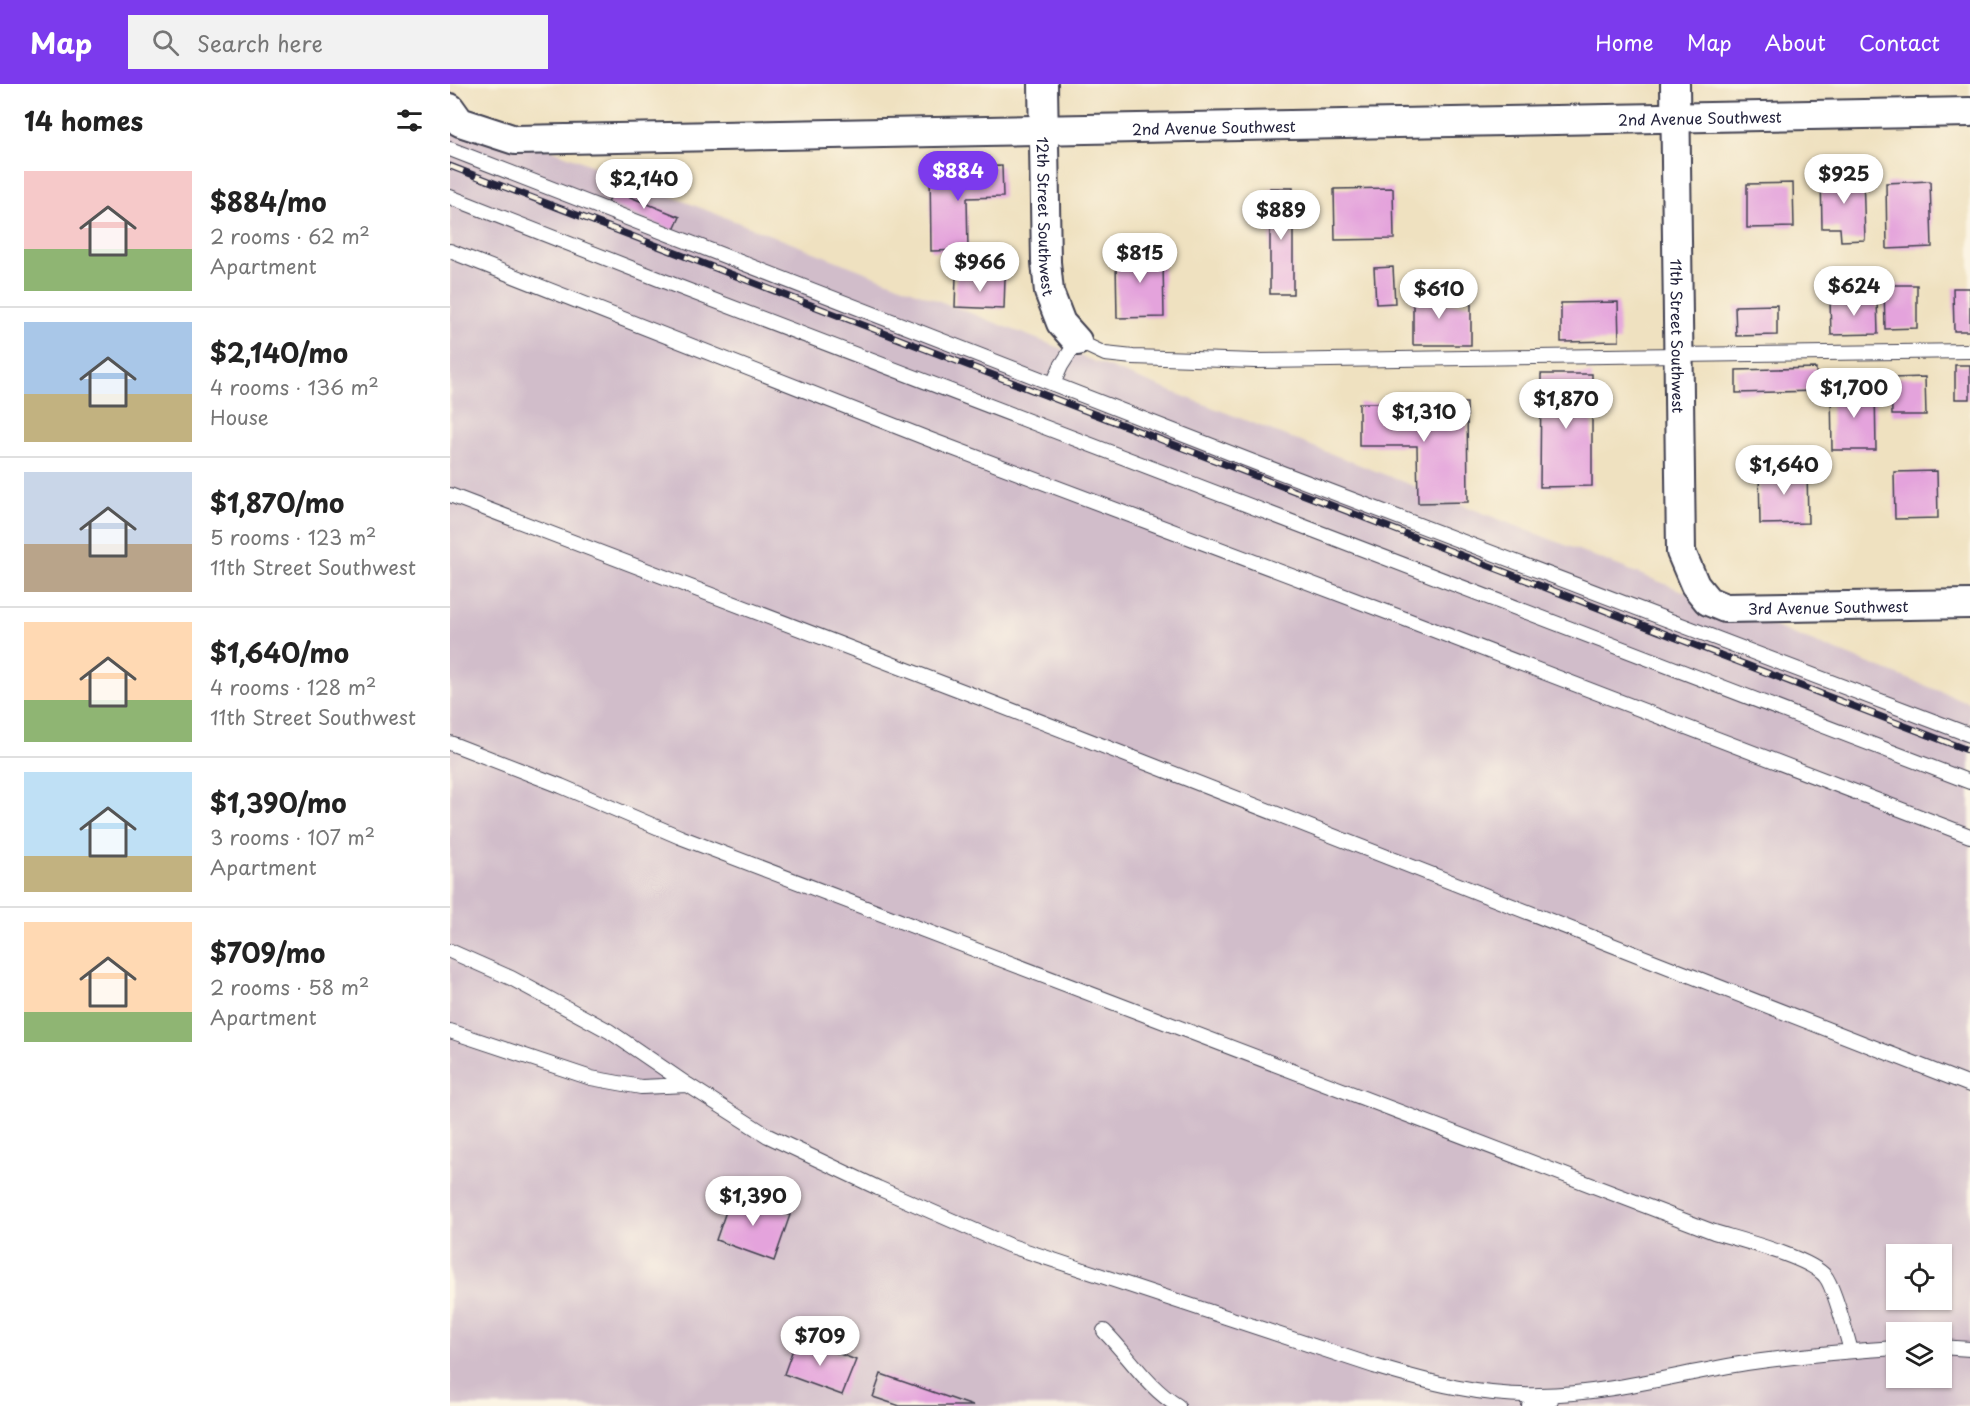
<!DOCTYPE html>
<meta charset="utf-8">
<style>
:root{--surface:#fff;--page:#f2f2f2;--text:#222;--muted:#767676;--line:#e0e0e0;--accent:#7c3aed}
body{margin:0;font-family:"Playpen Sans",sans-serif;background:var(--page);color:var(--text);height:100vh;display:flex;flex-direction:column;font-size:22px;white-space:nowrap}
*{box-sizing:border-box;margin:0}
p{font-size:20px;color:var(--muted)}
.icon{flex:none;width:33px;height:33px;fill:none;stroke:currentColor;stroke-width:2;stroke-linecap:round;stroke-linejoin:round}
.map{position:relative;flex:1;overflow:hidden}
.details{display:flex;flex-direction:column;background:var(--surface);width:450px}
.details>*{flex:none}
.controls{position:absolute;left:1436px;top:1160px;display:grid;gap:12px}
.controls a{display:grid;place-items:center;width:66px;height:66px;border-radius:0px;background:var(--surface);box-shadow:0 2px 4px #0004;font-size:30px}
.price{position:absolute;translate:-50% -51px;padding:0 14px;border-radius:21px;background:#fff;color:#222;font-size:20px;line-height:39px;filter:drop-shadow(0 2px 3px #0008)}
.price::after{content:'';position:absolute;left:50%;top:36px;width:18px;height:14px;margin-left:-9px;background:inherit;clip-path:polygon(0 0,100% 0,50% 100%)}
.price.on{background:var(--accent);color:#fff}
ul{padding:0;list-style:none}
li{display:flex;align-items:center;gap:18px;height:150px;padding:0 24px}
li+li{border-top:2px solid var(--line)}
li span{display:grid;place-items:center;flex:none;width:168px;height:120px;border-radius:0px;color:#555}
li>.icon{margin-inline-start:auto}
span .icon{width:72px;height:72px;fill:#fffc;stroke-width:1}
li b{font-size:26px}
h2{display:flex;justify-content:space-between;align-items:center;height:72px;padding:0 24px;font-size:26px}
header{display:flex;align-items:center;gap:36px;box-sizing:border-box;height:84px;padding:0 30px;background:var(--accent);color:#fff}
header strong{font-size:28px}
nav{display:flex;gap:33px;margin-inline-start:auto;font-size:21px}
.search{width:420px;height:54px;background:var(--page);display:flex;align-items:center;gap:15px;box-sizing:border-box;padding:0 21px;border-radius:0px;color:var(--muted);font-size:22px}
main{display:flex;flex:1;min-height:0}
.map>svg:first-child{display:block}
.industrial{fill:#d1bdca;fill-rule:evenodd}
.building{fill:#e4a3dc}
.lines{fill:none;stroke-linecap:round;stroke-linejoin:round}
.service-casing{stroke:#413f4f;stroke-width:16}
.minor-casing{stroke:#413f4f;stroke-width:32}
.service{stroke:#fff;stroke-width:14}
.minor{stroke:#fff;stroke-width:28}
.rail-casing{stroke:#22223b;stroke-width:7}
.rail{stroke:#fcf5e5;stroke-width:4.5;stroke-dasharray:14;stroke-linecap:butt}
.labels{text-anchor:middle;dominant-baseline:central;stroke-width:4.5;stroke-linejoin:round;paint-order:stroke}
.street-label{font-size:15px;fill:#22223b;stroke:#fcf5e5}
</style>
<header>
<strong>Map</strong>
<div class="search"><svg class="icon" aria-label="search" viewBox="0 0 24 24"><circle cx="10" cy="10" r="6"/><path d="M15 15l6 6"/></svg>Search here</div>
<nav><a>Home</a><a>Map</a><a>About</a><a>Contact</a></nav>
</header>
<main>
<section class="details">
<h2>14 homes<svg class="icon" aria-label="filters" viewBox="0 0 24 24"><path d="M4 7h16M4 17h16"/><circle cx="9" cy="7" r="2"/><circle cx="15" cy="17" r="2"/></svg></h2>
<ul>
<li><span style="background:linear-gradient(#f6c9c9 65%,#8fb573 0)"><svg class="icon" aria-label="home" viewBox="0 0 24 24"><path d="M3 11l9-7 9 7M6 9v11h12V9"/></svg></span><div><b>$884/mo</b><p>2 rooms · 62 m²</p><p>Apartment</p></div></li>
<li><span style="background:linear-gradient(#a9c7e8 60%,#c2b280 0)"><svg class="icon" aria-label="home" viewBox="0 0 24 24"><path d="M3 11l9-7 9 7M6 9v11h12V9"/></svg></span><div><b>$2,140/mo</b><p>4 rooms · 136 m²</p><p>House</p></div></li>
<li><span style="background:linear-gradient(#c9d6e8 60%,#b9a48a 0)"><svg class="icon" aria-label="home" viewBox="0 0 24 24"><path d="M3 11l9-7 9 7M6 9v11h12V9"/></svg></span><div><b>$1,870/mo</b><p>5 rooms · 123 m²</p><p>11th Street Southwest</p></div></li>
<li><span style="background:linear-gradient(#ffd9b3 65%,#8fb573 0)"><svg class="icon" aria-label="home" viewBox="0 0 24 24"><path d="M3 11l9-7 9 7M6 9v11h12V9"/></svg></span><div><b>$1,640/mo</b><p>4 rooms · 128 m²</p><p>11th Street Southwest</p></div></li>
<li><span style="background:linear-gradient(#bfe0f5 70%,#c2b280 0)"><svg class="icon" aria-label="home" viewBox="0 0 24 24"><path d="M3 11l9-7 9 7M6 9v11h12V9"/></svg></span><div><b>$1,390/mo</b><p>3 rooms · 107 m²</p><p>Apartment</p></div></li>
<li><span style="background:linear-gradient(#ffd9b3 75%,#8fb573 0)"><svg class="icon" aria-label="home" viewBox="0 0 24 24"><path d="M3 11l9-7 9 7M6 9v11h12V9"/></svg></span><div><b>$709/mo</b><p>2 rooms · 58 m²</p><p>Apartment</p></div></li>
</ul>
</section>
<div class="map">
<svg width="1520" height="1322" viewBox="0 0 1520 1322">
<rect width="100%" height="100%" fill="#fcf5e5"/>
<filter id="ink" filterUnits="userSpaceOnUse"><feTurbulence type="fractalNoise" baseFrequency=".0167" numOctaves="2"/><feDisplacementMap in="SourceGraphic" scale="12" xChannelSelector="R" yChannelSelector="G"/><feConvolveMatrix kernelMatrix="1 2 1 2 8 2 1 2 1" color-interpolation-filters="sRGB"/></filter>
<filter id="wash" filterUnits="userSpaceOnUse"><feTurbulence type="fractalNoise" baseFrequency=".008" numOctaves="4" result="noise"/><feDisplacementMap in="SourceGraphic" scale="24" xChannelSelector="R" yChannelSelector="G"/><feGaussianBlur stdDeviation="1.35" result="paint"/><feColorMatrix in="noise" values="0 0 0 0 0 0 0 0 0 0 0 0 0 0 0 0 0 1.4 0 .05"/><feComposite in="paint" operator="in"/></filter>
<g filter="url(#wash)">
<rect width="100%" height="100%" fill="#efe1c0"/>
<!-- industrial -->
<path class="industrial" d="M0,26l1520,593v703h-1520zM1446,1170h45v45h-45zM1446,1248h45v45h-45z"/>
<g id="blocks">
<!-- building -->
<path class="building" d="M552,82l1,31 -36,1 1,52 -37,1 -1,-83z
M1413,89l2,67 -24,1 -1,-13h-18l-1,-54z
M1480,97l2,66 -45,2 -1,-66z
M1343,99l1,44 -47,1v-44z
M820,104h23v106h-23z
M943,104l1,51 -59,1 -1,-51z
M163,106l67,27 -6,13 -66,-27z
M701,158l1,19h11l1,56 -47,1 -1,-56 12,-1v-18z
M943,183l2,36 -19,1 -2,-36z
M506,193l49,1 -1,31 -49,-2z
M963,201h24v19h34v41h-58z
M1434,201h33v43l-32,1z
M1503,204h17v43h-16z
M1427,215l1,35 -47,1 -1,-35z
M1168,218l1,39 -58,1v-39z
M1327,221v30l-41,1 -1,-30z
M1505,281h15v34h-15z
M1366,284v23l-80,2v-23z
M1091,290h51v112l-52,1z
M1475,293l1,38h-34l-1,-37z
M1425,304l1,62h-44l-1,-61z
M909,319h108l1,99 -50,1 -1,-57h-58z
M1357,384l1,55 -48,1 -1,-54z
M1487,387l1,47 -43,1 -1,-47z
M282,1110l58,21 -16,46 -58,-21z
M347,1254l59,22 -14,35 -58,-21z
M431,1290l92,32h-73l-27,-9z"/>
</g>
</g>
<g filter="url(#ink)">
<use href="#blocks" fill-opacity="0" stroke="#413f4f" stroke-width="1.5"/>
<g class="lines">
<!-- service casing -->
<g class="service-casing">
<path id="service" d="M0,65l806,314 714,272
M0,113l224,88 1296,497
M0,167l481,189 461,174 578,222
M603,300l8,-18 16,-25 28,13 28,3 122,4 715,-10
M0,411l515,197 1005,393
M0,659l111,43 119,51 1034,395c26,8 95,25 111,44 8,9 22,60 26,75
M0,867l61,27 98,53 79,54 80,51 110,52 130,57 366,121c53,16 109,31 165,29 70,-1 139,-21 207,-32 50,-7 100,-12 150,-15
M0,947l141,47 50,9 47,-2
M654,1247c25,25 43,56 74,75
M1491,1263l29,2
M1079,1322l22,-6"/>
</g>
<!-- minor casing -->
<g class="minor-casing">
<g id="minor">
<path id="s1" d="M593,0l3,178 3,30 12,31 16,18"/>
<path id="s2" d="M1225,0l6,468 14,33 13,16 17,7 245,-4"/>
<path id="s3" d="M0,24l10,14 55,18 1455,-28"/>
</g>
</g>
<!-- service -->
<use href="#service" class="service"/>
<!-- minor -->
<use href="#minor" class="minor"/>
<!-- rail casing -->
<g class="rail-casing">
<path id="rail" d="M0,82l1520,585"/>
</g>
<!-- rail -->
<use href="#rail" class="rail"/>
</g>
</g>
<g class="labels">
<!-- street labels -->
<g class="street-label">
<text stroke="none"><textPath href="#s3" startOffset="1260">2nd Avenue Southwest</textPath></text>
<text stroke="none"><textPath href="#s3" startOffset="774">2nd Avenue Southwest</textPath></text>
<text stroke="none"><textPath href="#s1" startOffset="132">12th Street Southwest</textPath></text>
<text stroke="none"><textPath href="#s2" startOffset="252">11th Street Southwest</textPath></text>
<text stroke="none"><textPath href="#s2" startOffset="646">3rd Avenue Southwest</textPath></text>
</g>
</g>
</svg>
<div class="controls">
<a><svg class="icon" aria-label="locate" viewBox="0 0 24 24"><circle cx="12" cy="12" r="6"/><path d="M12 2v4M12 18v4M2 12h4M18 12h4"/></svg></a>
<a><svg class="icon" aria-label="layers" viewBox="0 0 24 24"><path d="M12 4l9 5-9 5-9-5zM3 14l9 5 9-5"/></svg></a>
</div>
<b class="price on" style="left:508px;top:118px">$884</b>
<b class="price" style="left:1394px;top:121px">$925</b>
<b class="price" style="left:194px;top:126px">$2,140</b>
<b class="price" style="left:831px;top:157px">$889</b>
<b class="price" style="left:690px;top:200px">$815</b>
<b class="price" style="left:530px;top:209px">$966</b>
<b class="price" style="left:1404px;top:233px">$624</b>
<b class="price" style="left:989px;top:236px">$610</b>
<b class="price" style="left:1404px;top:335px">$1,700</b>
<b class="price" style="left:1116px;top:346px">$1,870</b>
<b class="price" style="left:974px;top:359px">$1,310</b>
<b class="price" style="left:1334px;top:412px">$1,640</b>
<b class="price" style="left:303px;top:1143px">$1,390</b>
<b class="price" style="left:370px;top:1283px">$709</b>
</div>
</main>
